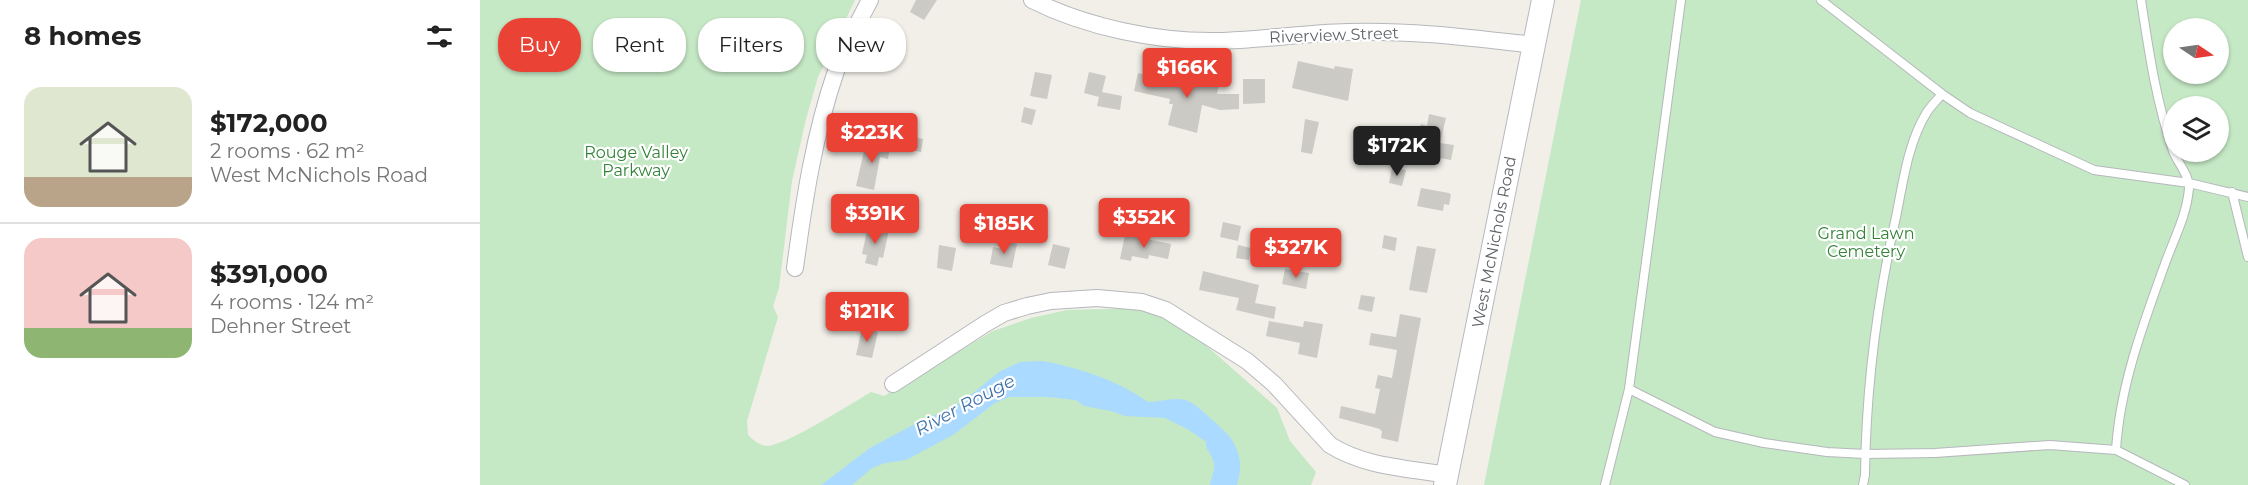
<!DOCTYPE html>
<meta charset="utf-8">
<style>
:root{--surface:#fff;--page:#f2f2f2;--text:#222;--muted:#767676;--line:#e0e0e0;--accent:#ea4335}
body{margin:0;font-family:Montserrat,sans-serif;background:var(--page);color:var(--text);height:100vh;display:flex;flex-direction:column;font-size:22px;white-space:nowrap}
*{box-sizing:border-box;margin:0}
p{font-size:20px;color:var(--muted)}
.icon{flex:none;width:33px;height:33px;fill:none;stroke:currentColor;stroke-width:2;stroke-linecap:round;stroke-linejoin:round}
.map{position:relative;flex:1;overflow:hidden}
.panel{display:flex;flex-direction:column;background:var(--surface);width:480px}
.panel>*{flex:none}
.guide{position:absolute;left:18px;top:18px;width:570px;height:54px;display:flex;gap:12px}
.needle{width:39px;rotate:103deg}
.controls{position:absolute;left:1683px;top:18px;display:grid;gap:12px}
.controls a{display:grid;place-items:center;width:66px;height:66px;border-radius:50%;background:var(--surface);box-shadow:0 2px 4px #0004;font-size:30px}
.price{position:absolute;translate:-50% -51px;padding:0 14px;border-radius:6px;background:var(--accent);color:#fff;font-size:20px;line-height:39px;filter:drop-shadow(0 2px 3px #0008)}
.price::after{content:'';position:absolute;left:50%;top:36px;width:18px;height:14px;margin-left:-9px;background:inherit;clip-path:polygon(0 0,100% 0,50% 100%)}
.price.active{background:#222;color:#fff}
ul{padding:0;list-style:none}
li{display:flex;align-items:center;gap:18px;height:150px;padding:0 24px}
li+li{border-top:2px solid var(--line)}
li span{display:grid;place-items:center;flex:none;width:168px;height:120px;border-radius:18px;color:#555}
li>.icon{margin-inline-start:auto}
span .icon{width:72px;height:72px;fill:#fffc;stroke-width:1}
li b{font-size:26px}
h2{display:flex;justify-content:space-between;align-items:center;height:72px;padding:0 24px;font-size:26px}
.tag{padding:0 21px;border-radius:24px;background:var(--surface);box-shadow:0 2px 4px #0004;font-size:21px;line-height:54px}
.tag.active{background:var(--accent);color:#fff}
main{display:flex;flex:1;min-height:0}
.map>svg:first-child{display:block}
.green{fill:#c5e8c5;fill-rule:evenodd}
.water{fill:#aadaff}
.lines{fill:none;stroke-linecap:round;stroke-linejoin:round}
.river{stroke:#aadaff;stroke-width:26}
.building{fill:#cccac5}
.service-casing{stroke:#b5b8bc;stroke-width:10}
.minor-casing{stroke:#b5b8bc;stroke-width:18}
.secondary-casing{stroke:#b6babf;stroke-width:24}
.service{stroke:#fff;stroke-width:8}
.minor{stroke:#fff;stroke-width:16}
.secondary{stroke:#fff;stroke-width:22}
.labels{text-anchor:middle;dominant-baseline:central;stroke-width:4.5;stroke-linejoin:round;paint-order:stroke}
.street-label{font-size:16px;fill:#5f6368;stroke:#fff}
.park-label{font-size:16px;fill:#348238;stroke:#fff}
.water-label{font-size:18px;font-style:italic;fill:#4174aa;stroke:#fff}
</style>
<main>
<section class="panel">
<h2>8 homes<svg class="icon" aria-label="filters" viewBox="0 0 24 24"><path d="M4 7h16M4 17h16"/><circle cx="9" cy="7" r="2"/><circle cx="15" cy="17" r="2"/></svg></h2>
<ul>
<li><span style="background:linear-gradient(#dfe7d0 75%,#b9a48a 0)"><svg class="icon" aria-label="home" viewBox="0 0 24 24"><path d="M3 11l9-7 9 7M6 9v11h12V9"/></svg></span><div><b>$172,000</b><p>2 rooms · 62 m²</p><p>West McNichols Road</p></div></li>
<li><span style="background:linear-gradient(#f6c9c9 75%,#8fb573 0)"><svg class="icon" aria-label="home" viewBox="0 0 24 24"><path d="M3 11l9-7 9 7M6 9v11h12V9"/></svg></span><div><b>$391,000</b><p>4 rooms · 124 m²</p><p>Dehner Street</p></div></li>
</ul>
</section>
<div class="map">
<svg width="1768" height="485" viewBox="0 0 1768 485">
<rect width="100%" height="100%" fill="#f1efe8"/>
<!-- green -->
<path class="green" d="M0,0h375l-37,77 -12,42 -14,62 -13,107 -6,18 5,11 -31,104 1,14c5,5 12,11 20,11 20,-2 83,-42 103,-54l13,4 109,-65 38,-13 36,-8 79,-2 29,14 25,18 77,68 13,33 26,31 -5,13h-831z
M1101,0h667v485h-764zM1694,28h44v46h-44zM1694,106h44v46h-44z"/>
<!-- water -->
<path class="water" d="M562,361c38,7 75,19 106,41 13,0 25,-5 37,-2 9,2 17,11 23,16 30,27 31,28 29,69h-10l-2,-23 -3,-9 -33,-23 -24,-12 -40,-2 -14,-5 -27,-5 -8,-6 -29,-3h-38l-14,6 -42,32 -47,25 -21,3 -13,5 -20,17h-31l49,-37 43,-23 48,-22 38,-31 21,-10z"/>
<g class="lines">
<!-- river -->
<path class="river" d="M739,444c10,14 10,25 4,41"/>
</g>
<!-- building -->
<path class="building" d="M436,0h21l-13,20 -14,-8z
M818,61l36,8 1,-3 18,3 -5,32 -56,-13z
M555,72l17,3 -5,24 -17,-3z
M609,72l17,4 -4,16 20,4 -2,14 -23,-4 2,-9 -15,-4z
M658,73l39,9v-3l26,5 3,-3 13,3 -2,10h22v15l-19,1 -18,-5 -5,28 -29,-8 5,-21h-4l1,-5 -36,-8z
M763,79h22v24l-22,1z
M544,107l12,3 -4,15 -11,-3z
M949,114l17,4 -6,25 14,2 -3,15 -17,-3 -1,5 -13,-3 2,-11 -2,-1 1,-8 -3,-1 3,-14 6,2z
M825,119l14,3 -7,32 -11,-2z
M427,136l16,3 -2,13 -16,-3z
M391,138l13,3 -1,4 7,1 -2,13 -8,-2 -6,33 -18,-4 8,-35h4z
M912,168l14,2 -4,16 -13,-3z
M941,188l28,5 2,2 -2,10 -5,-1 -1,7 -26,-5z
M743,222l18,4 -3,15 -18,-4z
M388,226l21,4 -6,28 -4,-1 -2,9 -12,-3 2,-8 -5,-1z
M645,235l46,9 -3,15 -19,-4 -1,4 -16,-3 -1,5 -11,-2z
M904,235l13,3 -2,13 -13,-3z
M524,241l13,3 -5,24 -22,-4 3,-17 9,2z
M573,244l17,4 -5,21 -17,-4z
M459,245l17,3 -4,23 -15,-3z
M758,245l13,3 -2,12 -13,-2z
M937,246l19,3 -9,44 -18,-3z
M805,269l24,4 -3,16 -24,-5z
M723,271l56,14 -4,18 21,4 -2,12 -38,-9 3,-12 -40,-8z
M881,295l14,2 -3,15 -14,-3z
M370,313l13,2 -2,13 -13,-3z
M920,314l21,4 -23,124 -17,-4 1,-7 -2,-1v-1l-41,-11 2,-12 34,8 5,-25 -5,-1 3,-13 14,3 5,-28 -28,-5 2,-12 25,4z
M789,321l34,6 1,-6 19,3 -6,34 -19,-4 2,-11 -34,-7z
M382,328l16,4 -6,26 -16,-3z"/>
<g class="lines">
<!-- service casing -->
<g class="service-casing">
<path id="service" d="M1341,0l121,94 28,19 124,57 95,13 59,14
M1752,192l16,65
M1149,389l86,43 49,11 63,9 38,2 70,-1 115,-8 66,5 69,35
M1636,450c4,-65 28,-128 50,-189 9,-24 21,-47 23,-73 1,-12 -12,-26 -16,-37 -17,-50 -24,-99 -32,-151
M1125,485l24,-96 52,-389
M1383,485l2,-10c1,-87 12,-173 31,-258 7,-34 12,-75 31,-105 4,-6 10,-12 15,-18"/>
</g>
<!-- minor casing -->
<g class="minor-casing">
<path id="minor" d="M552,0c54,27 125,42 185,41 44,-1 88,-8 131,-9 63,-2 124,6 186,13
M315,268c9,-67 19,-133 41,-197 9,-25 22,-48 34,-71
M413,384l92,-60 19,-11 23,-7 24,-5 46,-3 45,4 24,8 81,51 27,23 56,61c35,22 77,23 117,30"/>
</g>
<!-- secondary casing -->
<g class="secondary-casing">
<path id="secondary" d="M965,485l98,-485"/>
</g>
<!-- service -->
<use href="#service" class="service"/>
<!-- minor -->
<use href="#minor" class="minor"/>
<!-- secondary -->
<use href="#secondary" class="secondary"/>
</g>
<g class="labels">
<!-- street labels -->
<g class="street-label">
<text transform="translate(854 35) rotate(-2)">Riverview Street</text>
<text transform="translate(1014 242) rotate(-79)">West McNichols Road</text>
</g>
<!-- park labels -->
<g class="park-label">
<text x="156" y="152">Rouge Valley<tspan x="156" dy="18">Parkway</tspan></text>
<text x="1386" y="233">Grand Lawn<tspan x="1386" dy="18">Cemetery</tspan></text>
</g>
<!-- water labels -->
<g class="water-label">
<text transform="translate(485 405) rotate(-28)">River Rouge</text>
</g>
</g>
</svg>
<div class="controls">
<a><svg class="needle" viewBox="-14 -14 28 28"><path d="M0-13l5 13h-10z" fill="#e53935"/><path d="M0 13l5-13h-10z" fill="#767676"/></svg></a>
<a><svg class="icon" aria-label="layers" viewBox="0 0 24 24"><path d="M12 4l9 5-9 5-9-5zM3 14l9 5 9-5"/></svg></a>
</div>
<b class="price" style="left:707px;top:99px">$166K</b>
<b class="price" style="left:392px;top:164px">$223K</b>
<b class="price active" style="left:917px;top:177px">$172K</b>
<b class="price" style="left:395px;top:245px">$391K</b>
<b class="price" style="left:664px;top:249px">$352K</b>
<b class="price" style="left:524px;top:255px">$185K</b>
<b class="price" style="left:816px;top:279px">$327K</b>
<b class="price" style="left:387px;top:343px">$121K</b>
<div class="guide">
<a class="tag active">Buy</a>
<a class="tag">Rent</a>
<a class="tag">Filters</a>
<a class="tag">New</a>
</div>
</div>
</main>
